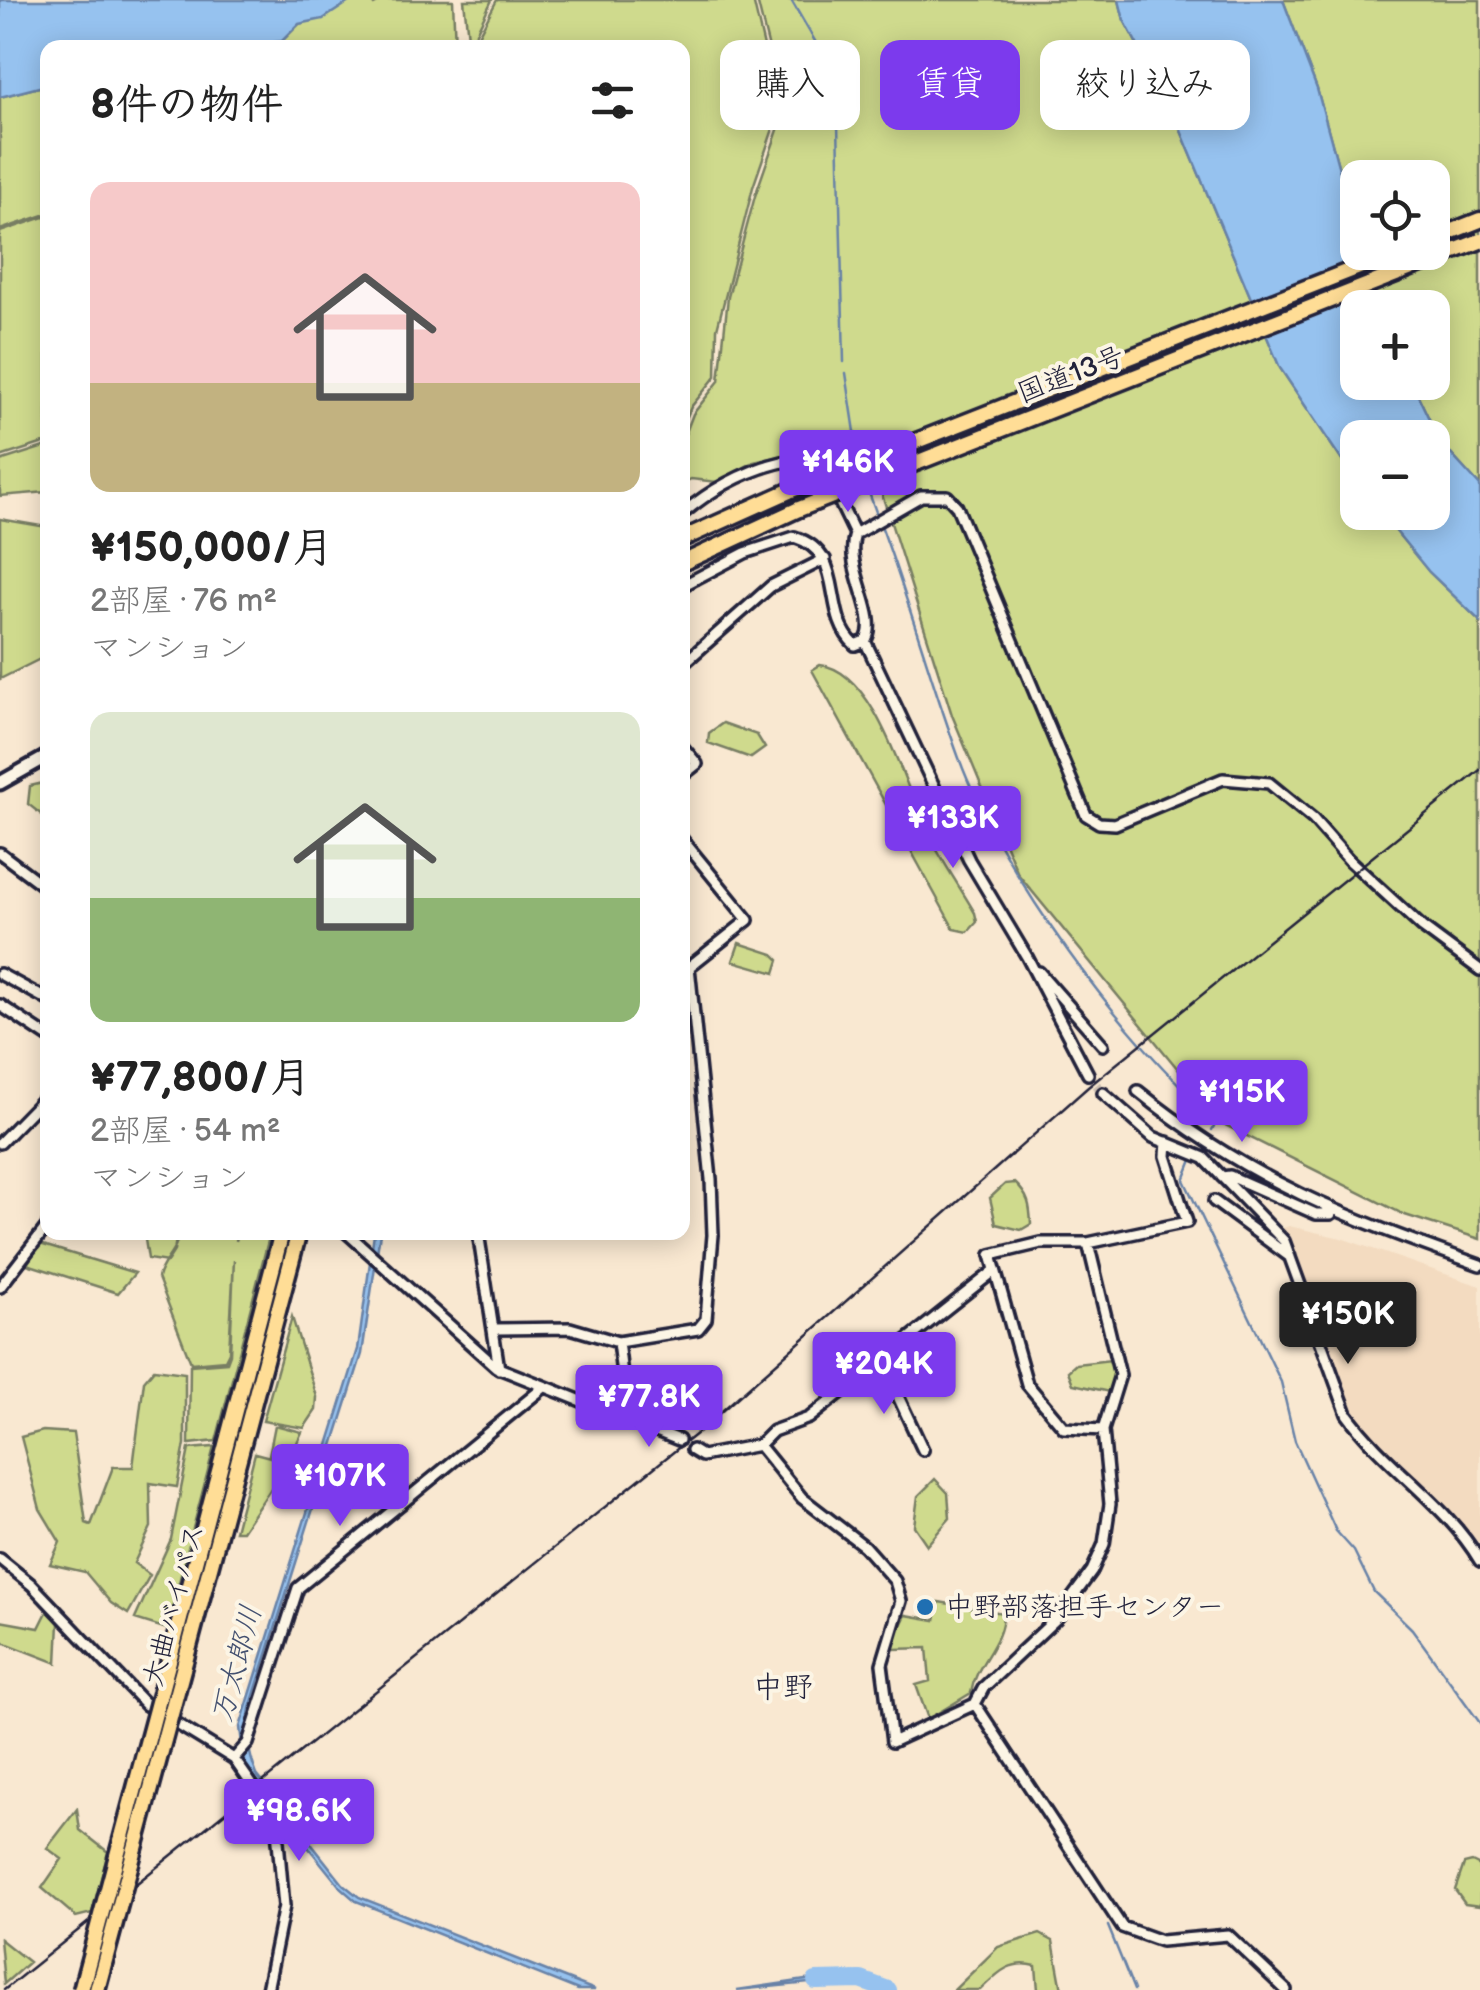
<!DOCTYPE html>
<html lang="ja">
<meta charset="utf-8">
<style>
:root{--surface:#fff;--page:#f2f2f2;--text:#222;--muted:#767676;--accent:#7c3aed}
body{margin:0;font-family:"Balsamiq Sans","Klee One",sans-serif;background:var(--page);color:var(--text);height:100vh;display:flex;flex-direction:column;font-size:38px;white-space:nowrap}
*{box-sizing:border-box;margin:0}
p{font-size:32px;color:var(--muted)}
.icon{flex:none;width:55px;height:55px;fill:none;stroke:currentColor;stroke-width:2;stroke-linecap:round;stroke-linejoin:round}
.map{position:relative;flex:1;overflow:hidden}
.sheet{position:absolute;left:40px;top:40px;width:650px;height:1200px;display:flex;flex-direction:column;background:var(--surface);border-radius:20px;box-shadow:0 5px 25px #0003}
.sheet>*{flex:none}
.hud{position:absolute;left:720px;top:40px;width:610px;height:90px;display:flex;gap:20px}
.controls{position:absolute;left:1340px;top:160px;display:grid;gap:20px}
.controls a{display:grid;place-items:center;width:110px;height:110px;border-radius:20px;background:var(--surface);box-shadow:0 5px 25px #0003;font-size:50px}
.price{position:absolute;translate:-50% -85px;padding:0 22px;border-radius:10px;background:var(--accent);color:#fff;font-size:32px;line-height:65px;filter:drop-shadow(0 2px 5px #0008)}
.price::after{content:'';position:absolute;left:50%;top:60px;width:30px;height:22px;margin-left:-15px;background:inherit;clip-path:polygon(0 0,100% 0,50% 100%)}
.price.current{background:#222;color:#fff}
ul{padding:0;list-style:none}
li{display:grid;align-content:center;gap:20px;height:530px;padding:0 50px}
li span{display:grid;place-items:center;height:310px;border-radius:20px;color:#555}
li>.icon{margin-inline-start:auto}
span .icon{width:180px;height:180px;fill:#fffc;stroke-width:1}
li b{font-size:42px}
h2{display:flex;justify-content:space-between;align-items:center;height:120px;padding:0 50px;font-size:42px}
.pill{padding:0 35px;border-radius:20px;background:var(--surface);box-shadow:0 5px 25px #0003;font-size:35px;line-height:90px}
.pill.current{background:var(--accent);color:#fff}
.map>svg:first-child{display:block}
.built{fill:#f3dbc0}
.green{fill:#cfda8d;stroke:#787e64;stroke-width:2.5}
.water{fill:#96c2ef;stroke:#6882a7;stroke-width:2.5}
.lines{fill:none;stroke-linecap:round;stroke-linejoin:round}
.stream{stroke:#6882a7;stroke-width:2.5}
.river{stroke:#96c2ef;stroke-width:18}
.minor-tunnel{stroke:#cec0b3;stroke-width:9;stroke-dasharray:9 4.5;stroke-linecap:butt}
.minor-casing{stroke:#22223b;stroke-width:16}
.tertiary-casing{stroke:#22223b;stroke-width:19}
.trunk-casing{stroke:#22223b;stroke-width:21}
.minor{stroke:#fcf5e5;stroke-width:9}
.tertiary{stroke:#fcf5e5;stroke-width:11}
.trunk{stroke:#ffdd96;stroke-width:14}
.rail{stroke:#22223b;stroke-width:2.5}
.trunk-bridge-casing{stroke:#22223b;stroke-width:21;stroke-linecap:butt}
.trunk-bridge{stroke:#ffdd96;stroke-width:14}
.poi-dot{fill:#1f6fb2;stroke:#fcf5e5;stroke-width:4}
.labels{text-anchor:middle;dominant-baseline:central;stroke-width:8;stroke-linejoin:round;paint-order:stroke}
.street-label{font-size:28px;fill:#22223b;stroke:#fcf5e5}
.poi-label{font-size:28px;fill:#22223b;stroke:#fcf5e5;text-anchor:start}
.water-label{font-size:30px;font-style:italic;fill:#455271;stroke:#fcf5e5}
.neighbourhood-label{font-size:30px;fill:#22223b;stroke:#fcf5e5}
</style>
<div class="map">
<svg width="1480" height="1990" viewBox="0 0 1480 1990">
<rect width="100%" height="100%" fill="#f9e8d1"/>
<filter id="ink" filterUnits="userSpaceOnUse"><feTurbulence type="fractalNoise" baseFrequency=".01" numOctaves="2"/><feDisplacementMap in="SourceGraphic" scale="20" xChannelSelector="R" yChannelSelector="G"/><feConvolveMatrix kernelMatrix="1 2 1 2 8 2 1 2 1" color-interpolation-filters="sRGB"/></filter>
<g filter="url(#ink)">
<!-- built -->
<path class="built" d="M1289,1226l52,12 139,48v255l-5,2 -98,-98 -25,-32 -69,-185z"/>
<!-- green -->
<path class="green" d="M352,0h18l4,5 9,-5h70l2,47 -216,1 43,-7 17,-17z
M464,0h28l-23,47z
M497,0h256l23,98 -2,28 -21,61 -36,142 -1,47 -25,31 -8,19 -1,-378 -210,-1z
M757,0h362l5,20 48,89 108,259 77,115 1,29 23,1 48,59 51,49v618l-75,-24 -182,-91 -205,-250 -66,-159 -86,-271 -76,10 -36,8 -37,20 -26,-3 -8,4v-43l10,-26 26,-33 9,-84 27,-101 23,-66 3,-33z
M1283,0h197v486l-40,-44 -28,-59 20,-1v-74l-54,-1 -16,-54 70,-1v-74h-74l-1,57 -40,-146z
M47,85v129l-47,16v-133z
M47,216v226l-47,15v-225z
M47,446v46l-47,4v-35z
M0,519l47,8 1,128 -48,24z
M820,665c54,5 84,118 103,159 15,31 35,60 52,89l2,9 -9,10 -14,-3 -142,-259z
M723,723l34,12 8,13 -14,10 -43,-15 1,-10z
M47,782h1l-1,37 -19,-15 2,-18z
M739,943l34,11 6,6 -4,13 -42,-12z
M1015,1183c14,13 15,22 16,41l-10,6 -25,-6 -6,-26 15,-14z
M144,1233h33l-3,18 -7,11 -19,-3z
M179,1233h58l-1,8 2,-8h32l-54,208 -27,3 1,-79 37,-3 3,-8 4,-94 -5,92 -4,8 -34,3 -33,-85c3,-16 19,-26 21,-45z
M40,1244l95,29 -17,20 -91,-29z
M292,1317l25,80 -1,13 -12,18 -41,-7z
M1111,1360l7,14 -1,12 -8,6 -36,-8 -5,-13 8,-7z
M154,1369l31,4v71l-8,43 -27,-4 1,44 -17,36 16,12 -22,39 -17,-11 -26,-31 -35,-8 10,-22 -20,-33 -19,-72 22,-6 30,2 13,90 5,2 22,-58h20l11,-86z
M275,1425l27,7 -13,27 -20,-4z
M214,1447l-47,182 -32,-10 36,-80 18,-90z
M255,1453l34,9 -47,69h-7z
M935,1479l13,14 2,25 -23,27 -13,-19 4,-30z
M939,1602l64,11c0,32 -27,49 -32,80l-43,26 -12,-34 14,-4 -3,-33 -33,1 -2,-6 14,-28 29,5z
M49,1608l10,15 -2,40 -57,-22v-20l39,7z
M77,1809l3,21 28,22 -16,61 -16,4 -34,-29 20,-29 -15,-11z
M1472,1862l8,4v40l-15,-2 -10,-14 9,-26z
M1040,1934l13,7 9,49h-24l-2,-24c-26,-7 -38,7 -56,24h-26l44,-43z
M0,1939l29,23 -25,22z"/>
<!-- water -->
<path class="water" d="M0,0h352l-29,19 -24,5 -17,17 -43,6 -191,1 -1,37 -47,12z
M1119,0h164l34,89 40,146 1,17 4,1 16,54 -20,1v74l54,1 28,59 40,44v135l-51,-49 -48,-59 51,-1v-74h-74l-1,45 -77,-115 -108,-259 -48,-89z
M374,1233h6l-18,121 -112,354c-4,26 -3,42 7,67l86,109 16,13 236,93h-17l-222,-89 -15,-13 -87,-108 -10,-18 -4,-35 118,-378z
M840,1975l1,5 -104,10z"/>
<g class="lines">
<!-- stream -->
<path class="stream" d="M791,0l35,60 12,64 6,238
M846,373l13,85
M868,490l8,22
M882,528c28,76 49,154 77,230 42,115 165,283 258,362l-5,10
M1192,1160l-8,20 97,202 14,59 41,90 18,20 20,41 38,37 68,94
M1108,1926l26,64"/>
<!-- river -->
<path class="river" d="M816,1981l45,-1 27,10"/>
<!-- minor-tunnel -->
<path class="minor-tunnel" d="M1088,1074l15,19"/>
<!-- minor casing -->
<g class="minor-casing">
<path id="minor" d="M682,514c31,-26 64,-44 104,-53l54,42 15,31
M682,586l63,-33 49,-16c55,17 26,76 61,108l10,-4
M682,665l89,-79 54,-27
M682,746l15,18 -15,12
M0,853l48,36
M1039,972l64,73
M0,974l48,26
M0,1005l48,32
M1088,1074l-61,-117 -58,-97 -104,-219c17,-23 -22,-73 -10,-107l66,-38h26l10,11 129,308 13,8 16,1 108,-45 46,4 44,36 36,41 73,67 58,43
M1138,1091c111,90 210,127 342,174
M1103,1093l50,44 51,21 80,83 63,173c39,54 99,89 133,147
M0,1143l48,-49
M1222,1177l8,-1 86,38h15
M1214,1201l76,56
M346,1232l150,135 183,73
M478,1232l21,137
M1088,1243h-47l-50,12 36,129 37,44 39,2
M0,1287l48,-62
M493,1329l77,-1 48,14 10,81
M618,1342l80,-13 8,-10 7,-84 -2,-56 -22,-212 59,-47 -66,-81
M882,1362l41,88
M759,1445l43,53 62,48 31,35 6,20 -19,63 10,78 83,-38 9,-17 74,-70 34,-46 12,-27 6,-40 -7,-74 17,-55 -32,-132 99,-21 -21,-66 1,-14
M692,1450l10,6 57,-11 14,-14 36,-13 185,-147
M0,1559l32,26 114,120 88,54 14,-16 50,-155 245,-200
M975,1704l147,223 39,14 67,-6 58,55
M234,1759l42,60 8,87 -17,84"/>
</g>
<!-- tertiary casing -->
<g class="tertiary-casing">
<path id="tertiary" d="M0,783l48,-27"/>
</g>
<!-- trunk casing -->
<g class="trunk-casing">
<path id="trunk" d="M1432,239l48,-19
M682,539l107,-48
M682,563l117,-54
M174,1642l108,-410
M189,1647l110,-415"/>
</g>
<!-- minor -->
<use href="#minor" class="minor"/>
<!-- tertiary -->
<use href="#tertiary" class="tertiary"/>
<!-- trunk -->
<use href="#trunk" class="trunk"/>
<!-- rail -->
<path class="rail" d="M4,1990l693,-557 391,-346 392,-317"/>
<!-- trunk-bridge casing -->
<g class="trunk-bridge-casing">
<path id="trunk-bridge" d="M789,491l608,-239
M799,509l681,-268
M81,1990l93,-348
M97,1990l92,-343"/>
</g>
<!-- trunk-bridge -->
<use href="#trunk-bridge" class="trunk-bridge"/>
</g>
</g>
<!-- markers -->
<circle class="poi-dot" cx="925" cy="1607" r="10"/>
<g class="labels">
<!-- street labels -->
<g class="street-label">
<text transform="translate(1071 375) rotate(-21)">国道13号</text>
<text transform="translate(174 1605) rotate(-75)">大曲バイパス</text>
</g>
<!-- poi labels -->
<g class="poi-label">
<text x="945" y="1607">中野部落担手センター</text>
</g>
<!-- water labels -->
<g class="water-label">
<text transform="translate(237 1664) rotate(-75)">万太郎川</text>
</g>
<!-- neighbourhood labels -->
<g class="neighbourhood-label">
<text x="783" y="1688">中野</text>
</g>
</g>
</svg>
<div class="controls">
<a><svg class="icon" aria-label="locate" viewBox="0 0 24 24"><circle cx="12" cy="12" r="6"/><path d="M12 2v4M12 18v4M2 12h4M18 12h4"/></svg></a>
<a>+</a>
<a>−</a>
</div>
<b class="price" style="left:848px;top:515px">¥146K</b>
<b class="price" style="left:953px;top:871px">¥133K</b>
<b class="price" style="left:1242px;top:1145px">¥115K</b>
<b class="price current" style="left:1348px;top:1367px">¥150K</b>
<b class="price" style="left:884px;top:1417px">¥204K</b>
<b class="price" style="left:649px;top:1450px">¥77.8K</b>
<b class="price" style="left:340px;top:1529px">¥107K</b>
<b class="price" style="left:299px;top:1864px">¥98.6K</b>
<div class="hud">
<a class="pill">購入</a>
<a class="pill current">賃貸</a>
<a class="pill">絞り込み</a>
</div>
<section class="sheet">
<h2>8件の物件<svg class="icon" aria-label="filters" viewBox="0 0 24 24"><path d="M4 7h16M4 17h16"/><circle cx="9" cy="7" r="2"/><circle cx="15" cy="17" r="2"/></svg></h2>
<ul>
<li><span style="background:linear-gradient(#f6c9c9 65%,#c2b280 0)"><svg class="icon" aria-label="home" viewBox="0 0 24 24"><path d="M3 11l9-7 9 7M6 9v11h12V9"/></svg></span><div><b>¥150,000/月</b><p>2部屋 · 76 m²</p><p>マンション</p></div></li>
<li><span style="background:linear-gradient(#dfe7d0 60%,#8fb573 0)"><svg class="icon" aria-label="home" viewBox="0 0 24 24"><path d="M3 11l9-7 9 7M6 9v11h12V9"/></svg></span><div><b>¥77,800/月</b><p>2部屋 · 54 m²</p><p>マンション</p></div></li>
</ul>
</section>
</div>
